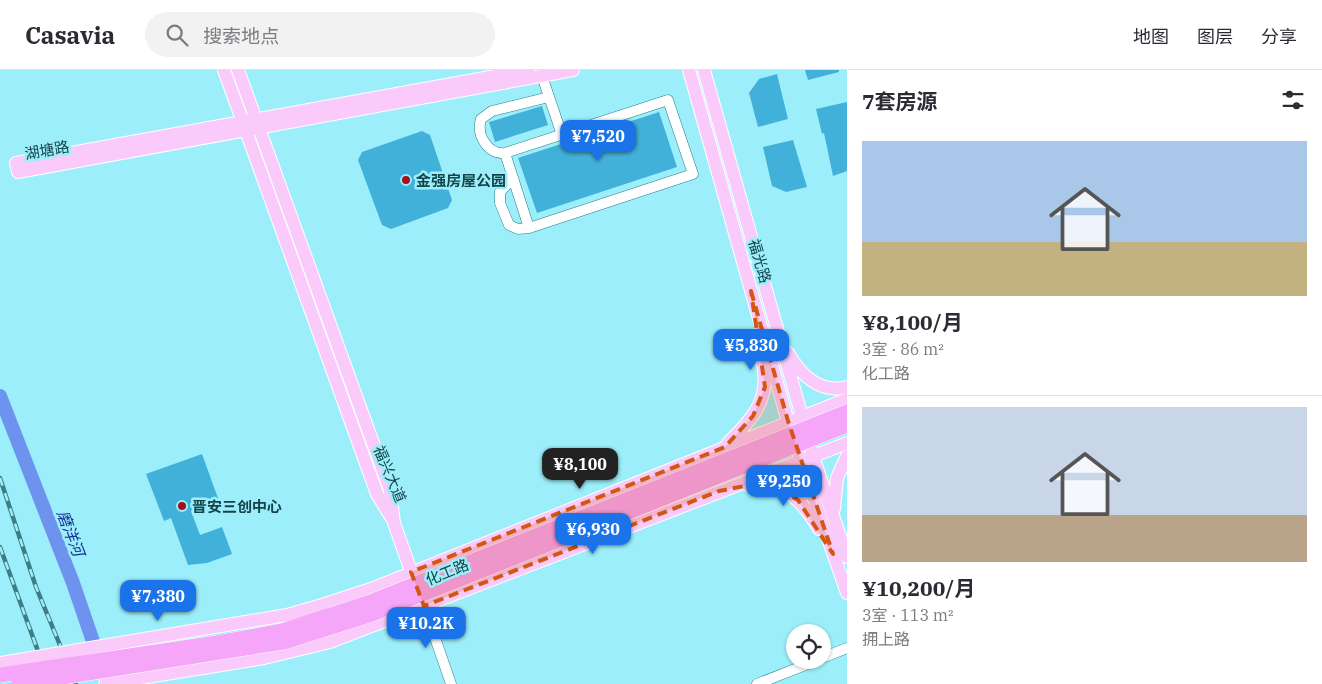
<!DOCTYPE html>
<html lang="zh">
<meta charset="utf-8">
<style>
:root{--surface:#fff;--page:#f2f2f3;--text:#2b2b33;--muted:#7c7c81;--line:#e1e1e2;--accent:#1a73e8}
body{margin:0;font-family:"IBM Plex Serif","Noto Sans SC",serif;background:var(--page);color:var(--text);height:100vh;display:flex;flex-direction:column;font-size:19px;white-space:nowrap}
*{box-sizing:border-box;margin:0}
p{font-size:16px;color:var(--muted)}
.icon{flex:none;width:28px;height:28px;fill:none;stroke:currentColor;stroke-width:2;stroke-linecap:round;stroke-linejoin:round}
.map{position:relative;flex:1;overflow:hidden}
.side{display:flex;flex-direction:column;background:var(--surface);width:475px}
.side>*{flex:none}
.tools{position:absolute;left:786px;top:554px;display:grid;gap:10px}
.tools a{display:grid;place-items:center;width:45px;height:45px;border-radius:50%;background:var(--surface);box-shadow:0 1px 4px #0004;font-size:25px}
.price{position:absolute;translate:-50% -42px;padding:0 11px;border-radius:10px;background:var(--accent);color:#fff;font-size:16px;line-height:32px;filter:drop-shadow(0 1px 2px #0008)}
.price::after{content:'';position:absolute;left:50%;top:30px;width:15px;height:11px;margin-left:-8px;background:inherit;clip-path:polygon(0 0,100% 0,50% 100%)}
.price.on{background:#222;color:#fff}
ul{padding:0;list-style:none}
li{display:grid;align-content:center;gap:10px;height:265px;padding:0 15px}
li+li{border-top:1px solid var(--line)}
li span{display:grid;place-items:center;height:155px;border-radius:0px;color:#555}
li>.icon{margin-inline-start:auto}
span .icon{width:90px;height:90px;fill:#fffc;stroke-width:1}
li b{font-size:21px}
h2{display:flex;justify-content:space-between;align-items:center;height:60px;padding:0 15px;font-size:21px}
header{display:flex;align-items:center;gap:30px;box-sizing:border-box;height:70px;padding:0 25px;background:var(--surface);border-bottom:1px solid var(--line)}
header strong{font-size:24px}
nav{display:flex;gap:28px;margin-inline-start:auto;font-size:18px}
.search{width:350px;height:45px;background:var(--page);display:flex;align-items:center;gap:12px;box-sizing:border-box;padding:0 18px;border-radius:28px;color:var(--muted);font-size:19px}
main{display:flex;flex:1;min-height:0}
.map>svg:first-child{display:block}
.lines{fill:none;stroke-linecap:round;stroke-linejoin:round}
.river{stroke:#6e93ef;stroke-width:14}
.building{fill:#42b1da}
.minor-casing{stroke:#277f89;stroke-width:11}
.major-casing{stroke:#fff;stroke-width:14}
.minor{stroke:#fff;stroke-width:10}
.major{stroke:#facafb;stroke-width:12}
.rail-casing{stroke:#407c83;stroke-width:4.5}
.rail{stroke:#9ceffa;stroke-width:2.5;stroke-dasharray:8;stroke-linecap:butt}
.major-bridge-casing{stroke:#fff;stroke-width:14;stroke-linecap:butt}
.highway-bridge-casing{stroke:#fff;stroke-width:16;stroke-linecap:butt}
.major-bridge{stroke:#facafb;stroke-width:12}
.highway-bridge{stroke:#f6a6f8;stroke-width:15}
.marked{fill:#d35712;fill-opacity:0.2;stroke:#d35712;stroke-width:4;stroke-dasharray:10 6;stroke-linejoin:round}
.poi-dot{fill:#a60f19;stroke:#9ceffa;stroke-width:2}
.labels{text-anchor:middle;dominant-baseline:central;stroke-width:5;stroke-linejoin:round;paint-order:stroke}
.street-label{font-size:15px;fill:#14444a;stroke:#9ceffa}
.poi-label{font-size:15px;font-weight:bold;fill:#14444a;stroke:#9ceffa;text-anchor:start}
.water-label{font-size:16px;font-style:italic;fill:#153099;stroke:#9ceffa}
</style>
<header>
<strong>Casavia</strong>
<div class="search"><svg class="icon" aria-label="search" viewBox="0 0 24 24"><circle cx="10" cy="10" r="6"/><path d="M15 15l6 6"/></svg>搜索地点</div>
<nav><a>地图</a><a>图层</a><a>分享</a></nav>
</header>
<main>
<div class="map">
<svg width="847" height="614" viewBox="0 0 847 614">
<rect width="100%" height="100%" fill="#9ceffa"/>
<g class="lines">
<!-- river -->
<path class="river" d="M0,326l73,187 26,76"/>
</g>
<!-- building -->
<path class="building" d="M805,0h34v2l-31,8z
M777,4l11,45 -30,8 -9,-34 10,-14z
M847,32v69l-14,5 -9,-43 -2,1 -6,-25z
M542,36l6,19 -53,17 -6,-20z
M659,42l18,55 -140,46 -19,-55z
M422,61l8,4 22,65 -4,8 -57,21 -9,-4 -24,-65 4,-8z
M793,70l14,47 -21,5 -14,-6 -9,-39z
M202,384l17,47 -28,10 9,24 22,-8 10,27 -25,9 -19,2 -17,-47 -7,3 -18,-47z"/>
<g class="lines">
<!-- minor casing -->
<g class="minor-casing">
<path id="minor" d="M542,6l20,59
M668,30l25,74 -164,54 -24,-75z
M505,83c-17,2 -29,-18 -24,-34l11,-8 57,-14
M513,108l-13,14v11l9,22 9,4 11,-1
M424,536l27,78
M822,588l25,-10
M757,614l61,-24"/>
</g>
<!-- major casing -->
<g class="major-casing">
<path id="major" d="M224,0l153,424 14,23
M238,0l152,420 4,33 24,68
M528,0l-512,93 2,9 555,-102
M689,0l101,359
M704,0l109,386 34,101
M788,283c13,22 31,41 59,34
M727,374c26,-26 45,-45 35,-84
M799,385l48,138
M748,415c33,-8 56,18 71,44
M834,439l3,-31 10,-22
M322,535l49,-16 476,-190
M105,614l159,-26 66,-16 517,-199"/>
</g>
<!-- minor -->
<use href="#minor" class="minor"/>
<!-- major -->
<use href="#major" class="major"/>
<!-- rail casing -->
<g class="rail-casing">
<path id="rail" d="M0,408l36,109 40,97
M0,477l50,137"/>
</g>
<!-- rail -->
<use href="#rail" class="rail"/>
<!-- major-bridge casing -->
<g class="major-bridge-casing">
<path id="major-bridge" d="M0,593l287,-48 35,-10"/>
</g>
<!-- highway-bridge casing -->
<g class="highway-bridge-casing">
<path id="highway-bridge" d="M0,605l217,-32 65,-12 86,-28 479,-191
M19,614l265,-42 88,-28 475,-189"/>
</g>
<!-- major-bridge -->
<use href="#major-bridge" class="major-bridge"/>
<!-- highway-bridge -->
<use href="#highway-bridge" class="highway-bridge"/>
</g>
<!-- marked area -->
<path class="marked" d="M751,221l37,130 45,133 -35,-54 -22,-14 -16,-3 -41,8 -295,115 -13,-34 314,-125 28,-31 12,-29z"/>
<!-- markers -->
<g class="poi-dot">
<circle cx="406" cy="110" r="5"/>
<circle cx="182" cy="436" r="5"/>
</g>
<g class="labels">
<!-- street labels -->
<g class="street-label">
<text transform="translate(47 80) rotate(-10)">湖塘路</text>
<text transform="translate(760 191) rotate(74)">福光路</text>
<text transform="translate(390 404) rotate(67)">福兴大道</text>
<text transform="translate(447 502) rotate(-22)">化工路</text>
</g>
<!-- poi labels -->
<g class="poi-label">
<text x="416" y="110">金强房屋公园</text>
<text x="192" y="436">晋安三创中心</text>
</g>
<!-- water labels -->
<g class="water-label">
<text transform="translate(71 463) rotate(69)">磨洋河</text>
</g>
</g>
</svg>
<div class="tools">
<a><svg class="icon" aria-label="locate" viewBox="0 0 24 24"><circle cx="12" cy="12" r="6"/><path d="M12 2v4M12 18v4M2 12h4M18 12h4"/></svg></a>
</div>
<b class="price" style="left:598px;top:92px">¥7,520</b>
<b class="price" style="left:751px;top:301px">¥5,830</b>
<b class="price on" style="left:580px;top:420px">¥8,100</b>
<b class="price" style="left:784px;top:437px">¥9,250</b>
<b class="price" style="left:593px;top:485px">¥6,930</b>
<b class="price" style="left:158px;top:552px">¥7,380</b>
<b class="price" style="left:426px;top:579px">¥10.2K</b>
</div>
<section class="side">
<h2>7套房源<svg class="icon" aria-label="filters" viewBox="0 0 24 24"><path d="M4 7h16M4 17h16"/><circle cx="9" cy="7" r="2"/><circle cx="15" cy="17" r="2"/></svg></h2>
<ul>
<li><span style="background:linear-gradient(#a9c7e8 65%,#c2b280 0)"><svg class="icon" aria-label="home" viewBox="0 0 24 24"><path d="M3 11l9-7 9 7M6 9v11h12V9"/></svg></span><div><b>¥8,100/月</b><p>3室 · 86 m²</p><p>化工路</p></div></li>
<li><span style="background:linear-gradient(#c9d6e8 70%,#b9a48a 0)"><svg class="icon" aria-label="home" viewBox="0 0 24 24"><path d="M3 11l9-7 9 7M6 9v11h12V9"/></svg></span><div><b>¥10,200/月</b><p>3室 · 113 m²</p><p>拥上路</p></div></li>
</ul>
</section>
</main>
